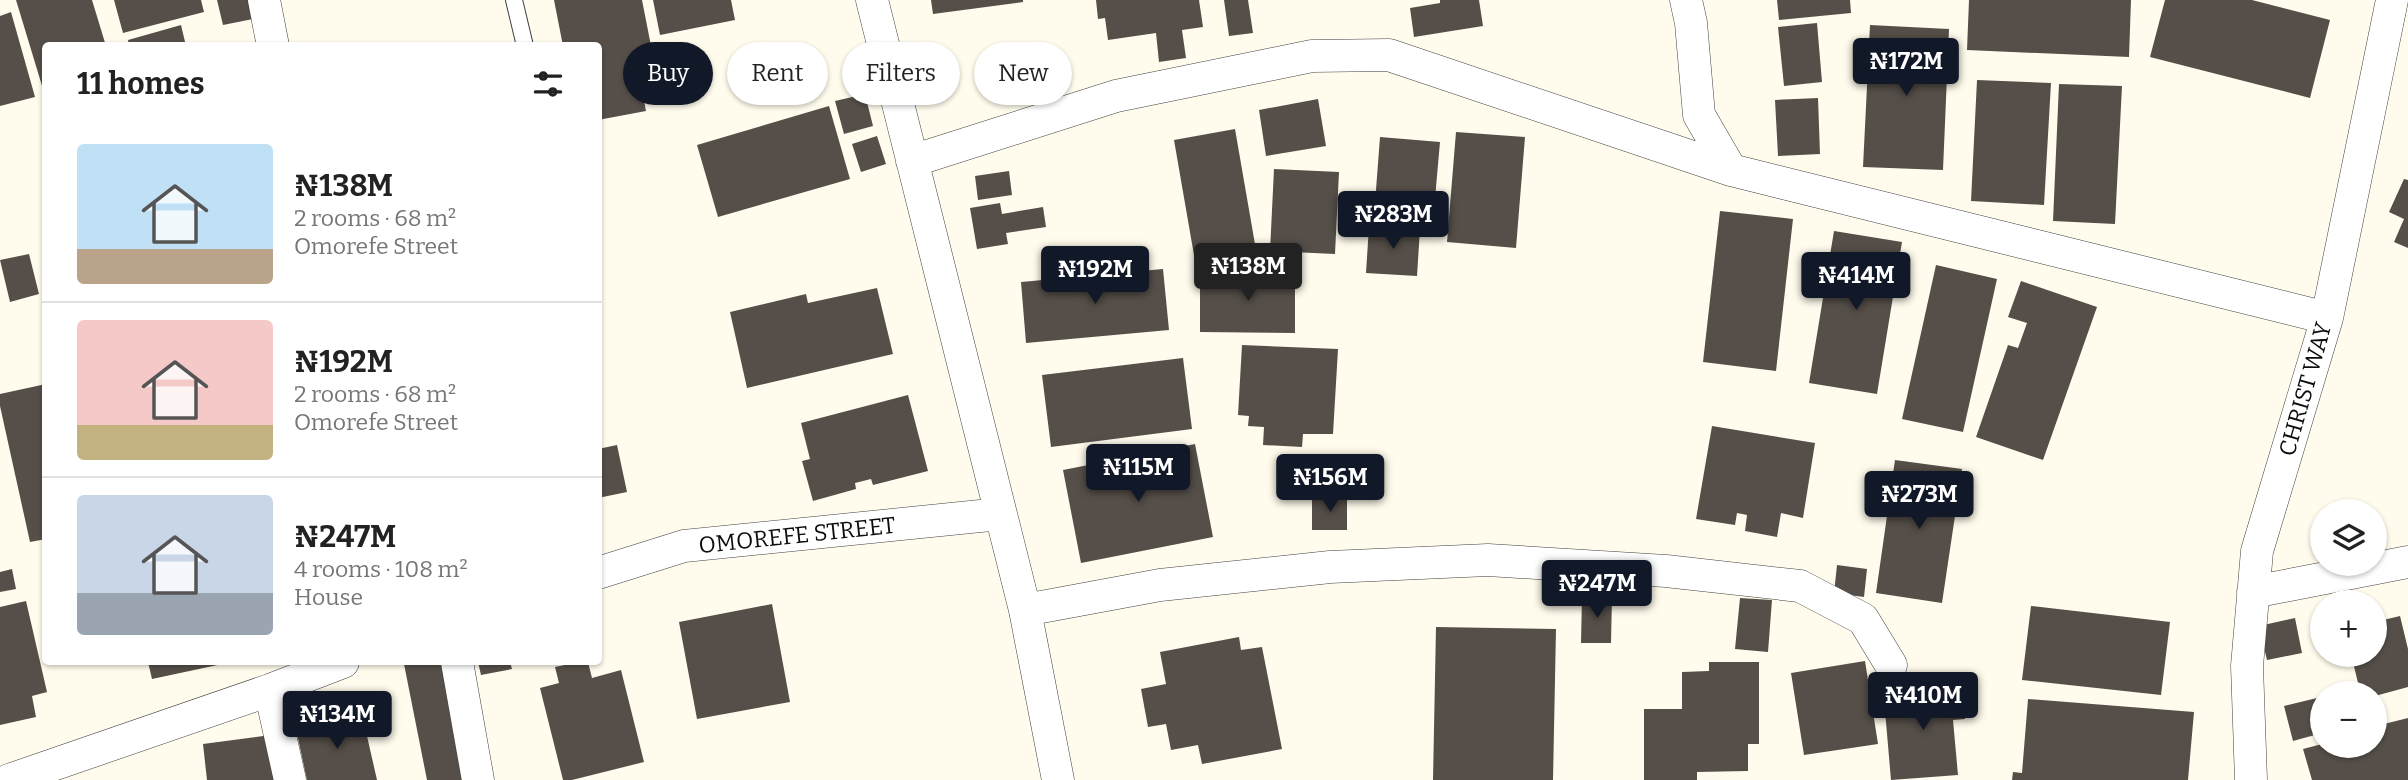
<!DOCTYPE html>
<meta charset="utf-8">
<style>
:root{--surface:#fff;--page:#f2f2f2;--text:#222;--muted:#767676;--line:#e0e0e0;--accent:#111827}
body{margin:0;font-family:Bitter,serif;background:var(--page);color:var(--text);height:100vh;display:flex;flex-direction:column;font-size:26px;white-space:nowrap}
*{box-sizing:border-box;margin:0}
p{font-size:23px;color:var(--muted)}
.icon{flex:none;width:38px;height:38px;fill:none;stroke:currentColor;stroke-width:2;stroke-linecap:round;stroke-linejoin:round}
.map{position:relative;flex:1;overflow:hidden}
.sheet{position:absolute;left:42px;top:42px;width:560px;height:623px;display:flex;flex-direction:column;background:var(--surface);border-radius:7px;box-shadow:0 2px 5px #0004}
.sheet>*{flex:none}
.banner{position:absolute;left:623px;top:42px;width:665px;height:63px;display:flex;gap:14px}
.buttons{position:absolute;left:2310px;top:499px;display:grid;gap:14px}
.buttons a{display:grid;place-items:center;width:77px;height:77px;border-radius:50%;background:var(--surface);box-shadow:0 2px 5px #0004;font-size:35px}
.price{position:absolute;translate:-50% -60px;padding:0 16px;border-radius:7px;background:var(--accent);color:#fff;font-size:23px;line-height:46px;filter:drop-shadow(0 2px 4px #0008)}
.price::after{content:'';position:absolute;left:50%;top:42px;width:21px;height:16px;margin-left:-10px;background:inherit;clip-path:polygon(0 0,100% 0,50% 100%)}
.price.on{background:#222;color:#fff}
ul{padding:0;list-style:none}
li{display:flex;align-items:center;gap:21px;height:175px;padding:0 35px}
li+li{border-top:2px solid var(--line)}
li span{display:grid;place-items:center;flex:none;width:196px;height:140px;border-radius:7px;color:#555}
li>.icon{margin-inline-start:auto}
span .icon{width:84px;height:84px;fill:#fffc;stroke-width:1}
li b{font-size:30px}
h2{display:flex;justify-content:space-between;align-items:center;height:84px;padding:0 35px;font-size:30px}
.tag{padding:0 24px;border-radius:32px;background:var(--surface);box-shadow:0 2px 5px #0004;font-size:24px;line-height:63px}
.tag.on{background:var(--accent);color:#fff}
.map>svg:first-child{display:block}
.building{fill:#564f49}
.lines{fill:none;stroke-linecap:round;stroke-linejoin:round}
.lane-casing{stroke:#404040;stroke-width:18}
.street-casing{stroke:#404040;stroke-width:33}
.lane{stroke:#fff;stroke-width:16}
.street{stroke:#fff;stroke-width:32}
.labels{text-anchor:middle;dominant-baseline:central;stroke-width:7;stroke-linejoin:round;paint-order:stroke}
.street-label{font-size:23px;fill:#0d0d0d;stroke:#fff}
</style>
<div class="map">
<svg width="2408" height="780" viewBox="0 0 2408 780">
<rect width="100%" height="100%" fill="#fffced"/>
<!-- building -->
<path class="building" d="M16,0h76l14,46h-60v53z
M114,0h87l3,12 -81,21z
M217,0h32l4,19 -30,6z
M554,0h88l11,56 -17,3 10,52 -48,9v-74h-35z
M653,0h78l4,20 -75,15z
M931,0h92v2l-90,12z
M1096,0h103l4,27 -21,3 4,28 -27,4 -3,-29 -48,7 -3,-22 -7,1z
M1224,0h24l5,33 -24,3z
M1440,0h39l4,26 -69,11 -4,-29 30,-5z
M1777,0h73l1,13 -72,7z
M1969,0h162l-2,57 -162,-7z
M2165,0h87l78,20 -20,78 -160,-41z
M11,12l24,85 -35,9v-90z
M1817,23l5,59 -38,4 -6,-59z
M181,25l5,21h-57l-1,-6z
M1870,25l79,4 -6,141 -80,-3z
M1977,80l74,3 -7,122 -73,-4z
M2059,84l63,2 -7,138 -62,-3z
M865,94l8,32 -29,8 -9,-33z
M1818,98l2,56 -42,2 -3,-56z
M1318,99l8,47 -60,10 -7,-46z
M829,106l21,73 -132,38 -21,-72z
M1235,129l21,121 -61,11 -21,-121z
M1456,132l69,5 -9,111 -69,-6z
M877,136l9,28 -25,8 -9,-28z
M1380,137l60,5 -7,79 -59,-5z
M1274,169l65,3 -4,82 -65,-3z
M1009,171l3,24 -34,5 -3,-24z
M2404,179l4,1v68l-14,-6 10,-23 -15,-7z
M1000,203l2,11 41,-7 3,20 -40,6 2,11 -31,5 -7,-41z
M1720,211l73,8 -17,152 -73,-9z
M1369,226l51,3 -3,47 -51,-3z
M1834,231l68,11 -25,152 -68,-11z
M29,254l10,40 -29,8 -10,-42z
M1936,265l61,14 -34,153 -61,-13z
M1163,269l6,61 -143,13 -5,-61z
M1200,273l95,1v59l-95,-1z
M2021,281l76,26 -54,153 -67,-23 32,-92 10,3 9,-25 -19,-6z
M877,288l16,66 -146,34 -17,-76 76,-18 2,9z
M1242,345l96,4 -5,85h-30l-1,13 -39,-2 1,-18 -16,-1 1,-10 -11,-1z
M1183,358l9,71 -141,18 -9,-72z
M46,384v155l-16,3 -30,-136v-12z
M908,395l20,76 -55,14 -2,-6 -16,4 1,6 -43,12 -11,-40 8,-2 -9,-36z
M1712,426l103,17 -12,75 -22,-5 -4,24 -32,-6 2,-16 -10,-2 -2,12 -39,-6z
M1195,444l18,93 -132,26 -18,-93z
M617,445l10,47 -29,6v-49z
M1895,460l67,9 -20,134 -66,-10z
M1312,498h35v32h-35z
M1837,565l30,4 -3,28 -30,-4z
M12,569l4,20 -16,3v-20z
M1582,596h30l-1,47h-30z
M1740,598l32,2 -4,52 -33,-3z
M26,601l21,91 -15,4 4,21 -36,8v-118z
M772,604l18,98 -93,17 -18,-97z
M2031,606l139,16 -9,73 -139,-15z
M2400,616l8,33v38l-33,9v-3h-35l19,-6 -8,-33h24v-32z
M2295,618l7,35 -35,7 -8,-34z
M1436,627l120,2 -3,151h-120z
M1239,637l2,13 21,-3 20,102 -80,15 -4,-19 -27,5 -5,-26 -18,3 -7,-38 25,-5 -6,-32z
M1865,661l13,83 -74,11 -13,-82z
M148,662h79v1l-75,16z
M416,662h30l23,118h-42l-23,-116z
M478,662h32l2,7 -31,6z
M579,662h9l4,16 29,-8 23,92 -72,18h-9l-23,-92 19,-5 -4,-16z
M1709,662h50v82h-11v27l-51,1v8h-53v-71h38v-37l27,-1z
M1947,684v7l15,-1 3,29 -12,1 5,55 -67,5 -7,-81 18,-2v-9z
M2321,697l1,36 -29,8 -9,-35z
M2028,699l166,13 -6,68h-176l1,-8 9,1z
M2375,711l5,14 28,-7v62h-96l-9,-31 19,-5 53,2z
M362,714l15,66h-70l-11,-51z
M271,735l5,45h-69l-4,-36z"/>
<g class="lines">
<!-- lane casing -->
<g class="lane-casing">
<path id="lane" d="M514,0l11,46"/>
</g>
<!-- street casing -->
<g class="street-casing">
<path id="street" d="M264,0l9,46
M872,0l153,610 33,170
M1686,0l5,23 8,92 32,55
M912,161l204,-65 196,-40 77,-1 342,115 596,148
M598,573l86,-27 316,-32
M2253,592l155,-30
M1025,610l135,-25 170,-18 158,-7 178,11 134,15 63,33 28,46
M457,662l21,118
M270,690l20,90
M9,780l261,-90 73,-28
M2251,780l-4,-114 10,-115 70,-233 65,-318"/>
</g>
<!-- lane -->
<use href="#lane" class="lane"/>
<!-- street -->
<use href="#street" class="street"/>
</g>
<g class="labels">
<!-- street labels -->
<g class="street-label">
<text transform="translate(2305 389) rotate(-74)">CHRIST WAY</text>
<text transform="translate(797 535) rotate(-6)">OMOREFE STREET</text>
</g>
</g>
</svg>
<div class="buttons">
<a><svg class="icon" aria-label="layers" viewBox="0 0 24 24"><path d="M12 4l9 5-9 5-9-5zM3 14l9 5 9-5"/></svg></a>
<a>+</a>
<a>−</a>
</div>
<b class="price" style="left:1906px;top:98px">₦172M</b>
<b class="price" style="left:1393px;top:251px">₦283M</b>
<b class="price on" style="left:1248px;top:303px">₦138M</b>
<b class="price" style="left:1095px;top:306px">₦192M</b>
<b class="price" style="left:1856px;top:312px">₦414M</b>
<b class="price" style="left:1138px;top:504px">₦115M</b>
<b class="price" style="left:1330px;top:514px">₦156M</b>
<b class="price" style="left:1919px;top:531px">₦273M</b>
<b class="price" style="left:1597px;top:620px">₦247M</b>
<b class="price" style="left:1923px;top:732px">₦410M</b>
<b class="price" style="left:337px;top:751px">₦134M</b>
<div class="banner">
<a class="tag on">Buy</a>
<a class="tag">Rent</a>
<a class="tag">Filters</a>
<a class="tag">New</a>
</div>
<section class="sheet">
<h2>11 homes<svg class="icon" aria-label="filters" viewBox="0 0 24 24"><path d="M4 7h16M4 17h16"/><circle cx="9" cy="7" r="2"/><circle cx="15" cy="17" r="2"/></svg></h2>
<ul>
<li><span style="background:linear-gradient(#bfe0f5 75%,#b9a48a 0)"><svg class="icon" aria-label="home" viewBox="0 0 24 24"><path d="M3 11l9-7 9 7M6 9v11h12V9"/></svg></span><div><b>₦138M</b><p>2 rooms · 68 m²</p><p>Omorefe Street</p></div></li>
<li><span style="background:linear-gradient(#f6c9c9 75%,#c2b280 0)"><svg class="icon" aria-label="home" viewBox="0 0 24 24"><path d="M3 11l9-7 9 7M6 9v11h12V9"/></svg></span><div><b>₦192M</b><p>2 rooms · 68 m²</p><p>Omorefe Street</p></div></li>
<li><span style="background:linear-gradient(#c9d6e8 70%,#9aa5b1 0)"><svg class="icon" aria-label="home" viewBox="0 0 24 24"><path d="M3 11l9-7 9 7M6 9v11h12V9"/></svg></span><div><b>₦247M</b><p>4 rooms · 108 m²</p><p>House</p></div></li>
</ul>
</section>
</div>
